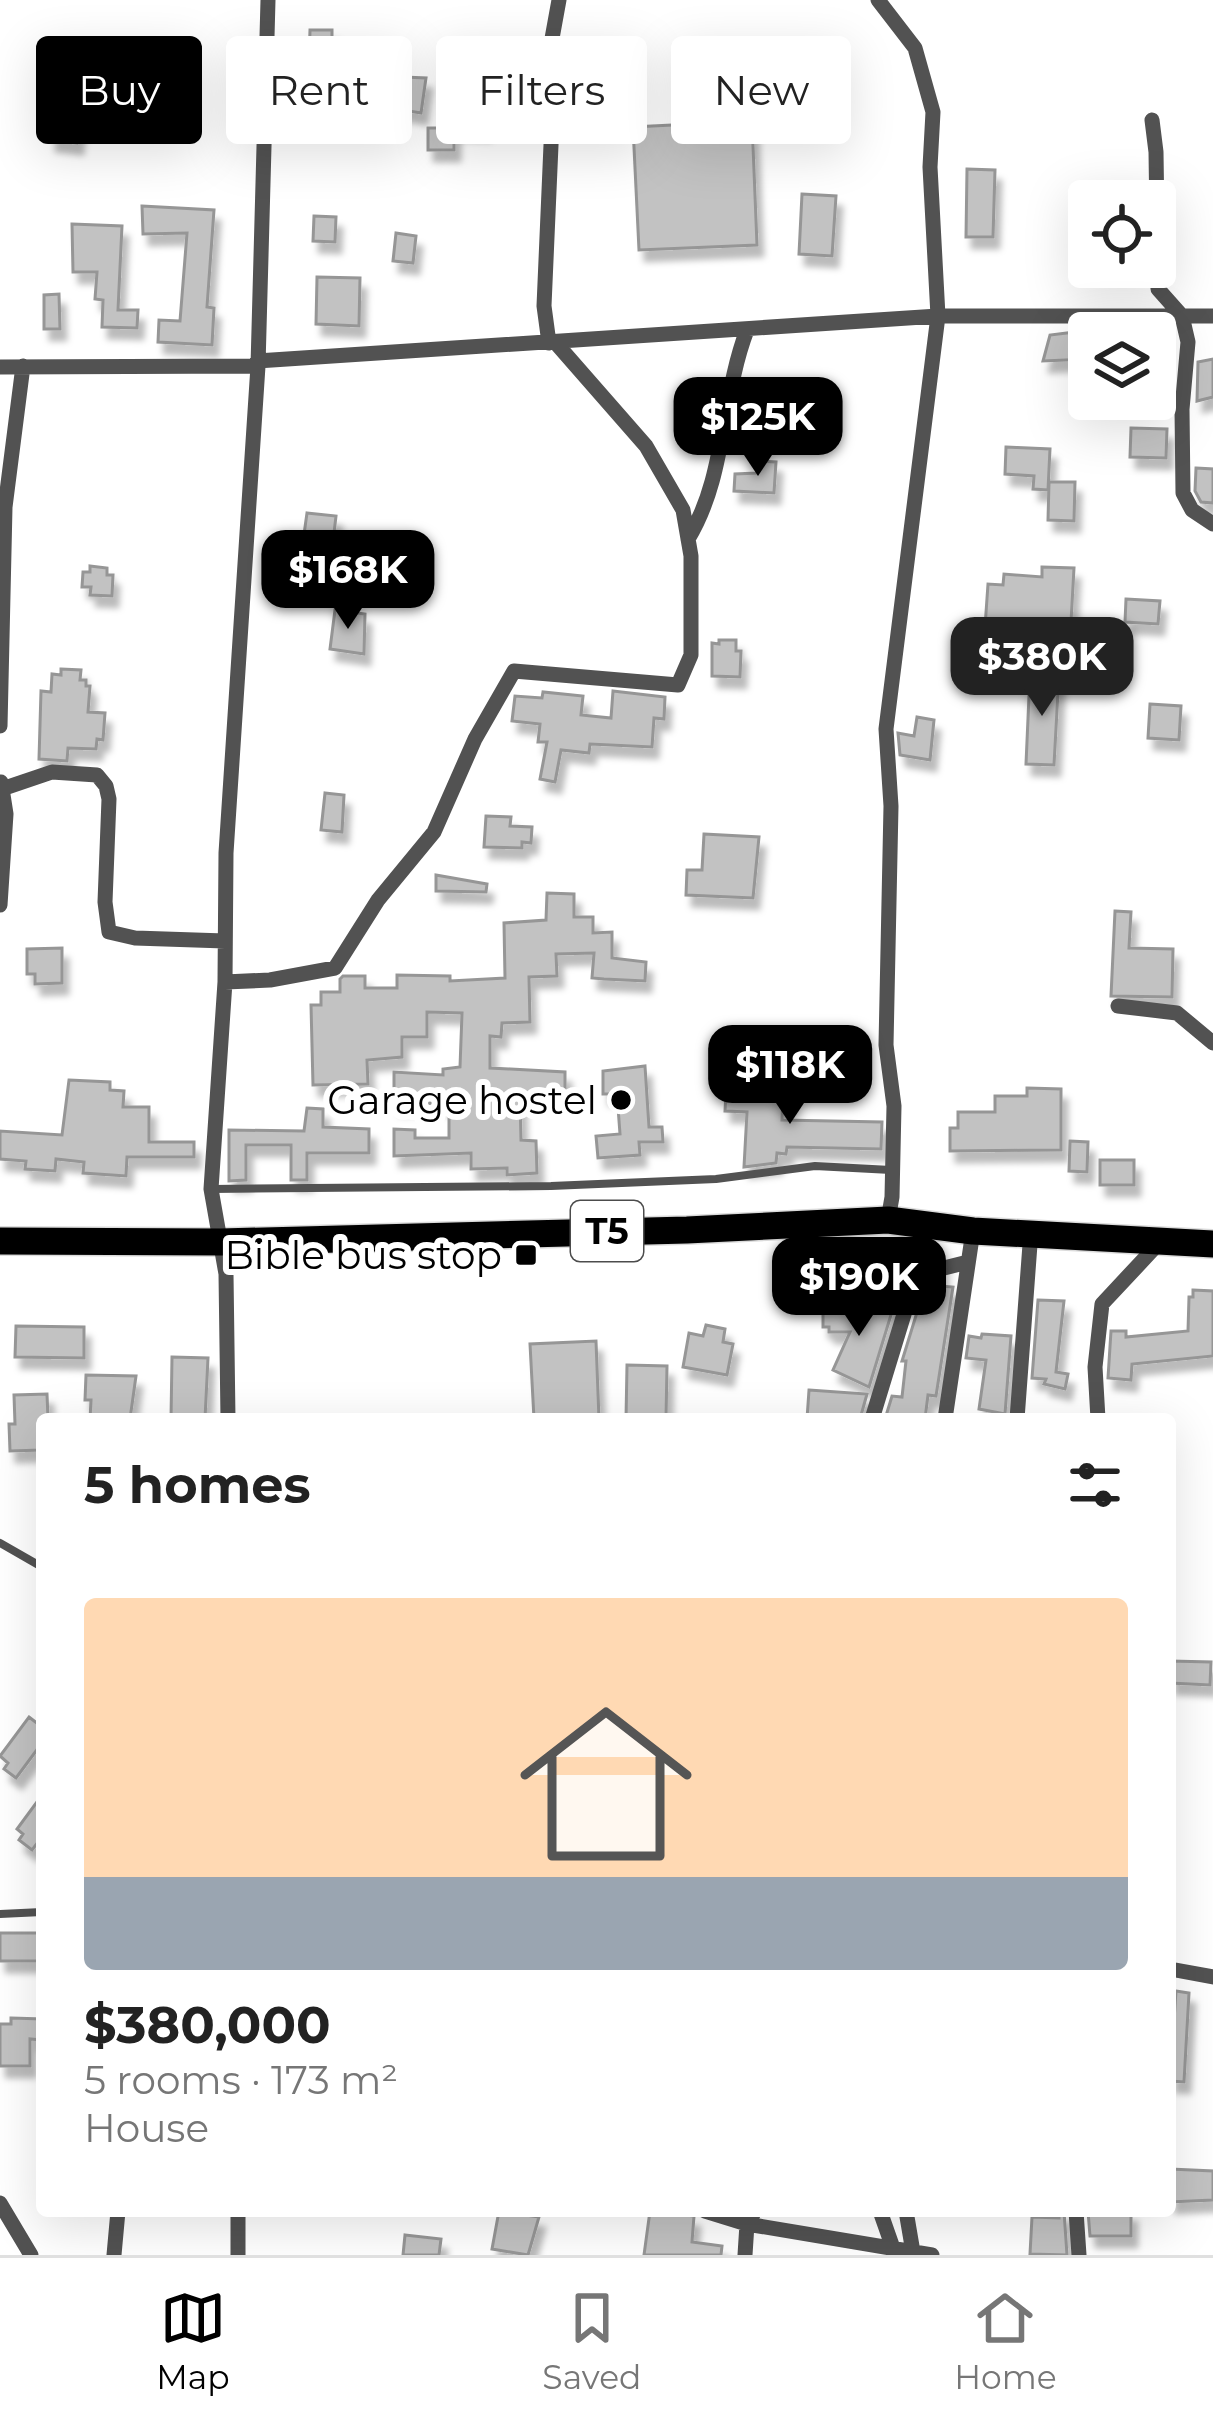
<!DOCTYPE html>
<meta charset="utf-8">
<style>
:root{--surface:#fff;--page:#f6f6f6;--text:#222;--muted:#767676;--line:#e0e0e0;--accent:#000}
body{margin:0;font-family:Montserrat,sans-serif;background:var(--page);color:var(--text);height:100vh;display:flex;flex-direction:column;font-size:45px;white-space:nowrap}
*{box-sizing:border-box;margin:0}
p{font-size:39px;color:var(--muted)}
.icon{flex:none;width:66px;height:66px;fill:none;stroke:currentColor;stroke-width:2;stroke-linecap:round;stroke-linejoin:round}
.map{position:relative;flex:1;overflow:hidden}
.panel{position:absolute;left:36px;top:1413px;width:1140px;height:804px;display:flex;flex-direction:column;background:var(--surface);border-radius:12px;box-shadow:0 12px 48px #0002}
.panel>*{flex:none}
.top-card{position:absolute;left:36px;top:36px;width:1143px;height:108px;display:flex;gap:24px}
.buttons{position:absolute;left:1068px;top:180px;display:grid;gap:24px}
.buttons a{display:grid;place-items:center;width:108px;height:108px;border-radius:12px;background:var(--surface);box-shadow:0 12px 48px #0002;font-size:60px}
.price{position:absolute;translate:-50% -102px;padding:0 27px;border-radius:24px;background:var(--accent);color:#fff;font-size:39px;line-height:78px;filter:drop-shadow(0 3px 6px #0008)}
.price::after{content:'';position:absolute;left:50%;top:72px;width:36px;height:27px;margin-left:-18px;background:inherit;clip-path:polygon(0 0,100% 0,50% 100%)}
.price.selected{background:#222;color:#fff}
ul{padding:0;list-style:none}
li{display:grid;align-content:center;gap:24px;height:636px;padding:0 48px}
li span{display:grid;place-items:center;height:372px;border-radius:12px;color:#555}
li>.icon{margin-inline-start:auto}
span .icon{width:216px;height:216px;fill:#fffc;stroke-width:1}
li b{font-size:51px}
h2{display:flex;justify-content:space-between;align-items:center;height:144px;padding:0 48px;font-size:51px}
.tag{padding:0 42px;border-radius:12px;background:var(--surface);box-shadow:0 12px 48px #0002;font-size:42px;line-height:108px}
.tag.selected{background:var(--accent);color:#fff}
.dock{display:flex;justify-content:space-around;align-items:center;height:168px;border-top:3px solid var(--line);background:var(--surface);font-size:33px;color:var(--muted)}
.dock a{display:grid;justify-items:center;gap:6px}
.dock .selected{color:var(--accent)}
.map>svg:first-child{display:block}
.building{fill:#c2c2c2;stroke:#969696;stroke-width:3;filter:url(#shadow)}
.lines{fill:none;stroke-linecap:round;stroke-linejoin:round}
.highway-casing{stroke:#dbdbdb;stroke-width:30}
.lane{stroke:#525252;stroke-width:8}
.street{stroke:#525252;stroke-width:15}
.highway{stroke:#000;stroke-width:27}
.poi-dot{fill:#000;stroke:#fff;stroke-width:4.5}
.labels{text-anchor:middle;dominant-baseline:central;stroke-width:12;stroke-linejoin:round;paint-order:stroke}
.shield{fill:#fff;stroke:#4c4c4c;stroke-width:3}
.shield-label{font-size:36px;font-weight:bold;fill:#000}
.poi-label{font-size:39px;fill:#000;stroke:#fff;text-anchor:end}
</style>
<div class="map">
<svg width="1213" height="2255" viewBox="0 0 1213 2255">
<defs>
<filter id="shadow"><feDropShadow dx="6" dy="11" stdDeviation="3" flood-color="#0004"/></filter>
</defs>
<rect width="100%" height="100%" fill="#fff"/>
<!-- building -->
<path class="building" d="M310,30h22v31h-23z
M468,39l24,2 -1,24 48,4 -1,18 -53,-3 -1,45 -30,-1v22h-26v-22h22v-32l15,1z
M403,77l23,1 -5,35 -30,-5v8l-20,-3 1,-25 31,5z
M300,78l20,1 -1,10 10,1v16l-10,-1 -1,19h-20z
M51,121l28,2 -2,20 -27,-3z
M752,121l5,124 -118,5 -6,-123z
M967,169l28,1 -2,67h-27z
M802,194l34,2 -4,60 -33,-2z
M142,206l72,4 -7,97 7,1 -2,37 -54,-3 1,-22 21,1 7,-88 -44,1z
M314,216l22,1 -1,25 -22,-1z
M72,224l50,2 -4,84h20l-1,18 -35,-1 1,-27 -8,-1 2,-27h-24z
M396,233l20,3 -3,27 -20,-2z
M317,277l43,1 -1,48 -43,-2z
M59,294l1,35h-16v-34z
M1083,331l6,28 -46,2 7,-26z
M1213,359v38l-16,4 1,-39z
M1131,428l36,1 -1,29 -36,-1z
M1006,447l44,2 -2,41 -15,-1 1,-13 -29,-2z
M758,461l18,1 -2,31 -40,-2 1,-17 22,-1z
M1196,468l17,1v34l-12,-1 -6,-11z
M1049,482h26l-1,39 -26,-1z
M307,513l29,3 -2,17 7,1 -6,57 -46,-5 2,-16h8z
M90,566l17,2v7h6l-1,21 -22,-1 1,-8h-9l1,-15h7z
M1042,567l32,1 -3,54 -52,-3 -2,21 -24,-2 1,-10 -9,-1 3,-43 15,1 1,-11 38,3z
M1126,599l34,2 -2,23 -33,-2z
M335,610l30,4 -1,40 -34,-5z
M719,640h17v11h5l-1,26 -28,-1v-33l7,1z
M61,669l20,1 -1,10h6v6h4l-2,26 17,1 -2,27 -6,-1 -1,10 -28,-1 -1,13 -28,-2 2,-68 10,1 1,-18 9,1z
M1030,673l29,1 -5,91 -28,-1z
M613,691l52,6 -1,22 -10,-1 -2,29 -62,-3 -1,9 -28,-3 -6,32 -15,-3 7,-37h-9l2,-18 -28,-3 3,-25 27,2 1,-6 40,4 -2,19 30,3z
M1150,704l31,2 -2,34 -31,-2z
M917,717l17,3 -4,40 -30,-5 -2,-22 16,3z
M325,793l19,2 -2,37 -21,-2z
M486,816l25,1 -1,9 22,1 -1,16 -9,-1v6l-38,-1z
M704,834l55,3 -6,61 -67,-3 1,-25h15z
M436,875l51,9 -1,8 -50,-1z
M547,893l27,1v23h19v16l19,-1v26l34,4 -1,19 -41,-2 -12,-1 2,-25 -38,1 1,22 -28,1 1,45 -28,1 -1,14 -11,-1v32l75,4v26h-45l1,42 15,1 1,32 -30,2v-7l-36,1v-16l-77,3v-27l21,1v8h34v-35l-55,1v-32l49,3v-6l17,-2 2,-54 -35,-1v25h-25v20l-35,3 1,24 -55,1 -2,-80h10v-13h19v-13l3,-3h22v12h32v-13l53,1v5l55,-3 -1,-55 42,-3z
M1115,911l16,1 -2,36 44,1 -1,48 -61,-1z
M62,948v35l-27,1v-10h-8v-25z
M787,1034h30v25h-31z
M645,1066l4,61h13l1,15h-24l1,13 -42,3 -2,-22 24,-2 -3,-40h-14v-23z
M727,1072l22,1 -1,21 35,2 -1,24 100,2 -1,27 -94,-2 -1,7 -9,-1 -1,10 -32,4 3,-55 -22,-1z
M69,1080l41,2v8l14,1 -1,16h26v35h45v15h-67l-1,19 -43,-3 1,-11 -28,-3 -1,12 -30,-2 1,-8 -26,-2v-28l62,4z
M1027,1088l34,1v61l-111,1v-23h8v-16h37v-16h32z
M307,1108l16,1v18l46,2v24h-62v27h-16v-35h-45v35l-17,1v-51l75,1z
M1070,1141l18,1 -1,30 -18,-1z
M1100,1160h34v25h-34z
M940,1286l13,1 -17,109 -8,-1 -3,24h-40l7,-23 10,1 4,-36h-4l16,-52 5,1 2,-18 14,1z
M1193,1290l20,1v65l-81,8 -1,16 -23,-2 3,-47h15v6l62,-6 1,-34h4z
M1038,1300l26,1 -8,71 12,2 -3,15 -21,-5 2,-5 -14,-1z
M886,1303l8,2 -25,82 -36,-17 17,-38h-21v-5h-6v-19l62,1z
M706,1325l19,4 -2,13 10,2 -6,31 -44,-8 6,-34 14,3z
M16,1326l68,1v31l-69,-1z
M982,1334l29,2 -6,78 -26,-5 7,-49 -20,-2 3,-22 12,2z
M596,1341l3,78h-65l-4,-75z
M172,1357l36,1 -3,61h-34z
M627,1365l40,1 -1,53h-40z
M86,1375l50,1 -6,43h-40l1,-19h-6z
M809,1390l58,4 -7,25h-53z
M47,1394l1,25h-6v31l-32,1 -1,-27h6l-1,-29z
M1170,1661l41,1 -1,23 -40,-2z
M29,1717l13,10v16l-26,35 -12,-9 4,-6 -8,-7z
M42,1795v42l-10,13 -13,-10 4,-6 -6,-5z
M0,1933h42v28h-42z
M1176,1991l13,2 -5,89 -14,-1z
M11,2018l31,1v21l-12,-1v27h-30v-42h11z
M1170,2169l43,2v29l-43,2z
M499,2211l40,6 -11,38 -36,-6z
M650,2211l44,5 -2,26 30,4 -1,9h-77z
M1059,2211h5l3,44 -37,-1 2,-37 27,1z
M1088,2211h43v25h-41z
M405,2235l36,4 -2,16h-36z"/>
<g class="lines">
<!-- highway casing -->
<g class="highway-casing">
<path id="highway" d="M0,1241l221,1 466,-12 201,-10 85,11 240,13"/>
</g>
<!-- lane -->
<path class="lane" d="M211,1189l340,-3 165,-7 99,-13 76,4
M0,1543l42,24
M0,1914l42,-2"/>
<!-- street -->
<path class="street" d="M878,0l37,48 18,64 -3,55 8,149 -52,413 5,77 -5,239 8,61 -2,91 -4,23
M1152,120l4,32 2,137 24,27 6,26 -6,67 1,84 9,17 21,14
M549,343l-5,-37 9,-207 -2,-55 8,-44
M257,361l681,-45h275
M0,367l258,-1
M688,539c38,-62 33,-141 59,-209
M0,726l5,-219 18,-141
M2,789l50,-17 45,3 9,11 3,13 -4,103 4,30 26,6 90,3
M0,905l6,-91 -5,-32
M225,982l45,-2 65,-12 43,-68 56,-68 41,-93 39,-68 164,14 13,-30v-99l-8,-46 -37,-64 -91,-104
M1118,1006l59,7 36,30
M228,1419l-2,-145 -15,-85 14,-207 1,-129 32,-487 10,-366
M872,1419l44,-144 52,-13
M945,1419l28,-188
M1017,1419l14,-188
M1098,1419l-3,-52 7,-63 57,-61
M1170,1969l43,8
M0,2203l31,52
M705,2211l42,13 185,31
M880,2211l13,37
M906,2211l7,41
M1076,2211l3,44
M114,2255l4,-44
M238,2255v-44
M745,2255l2,-31 8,-13"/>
<!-- highway -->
<use href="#highway" class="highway"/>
</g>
<!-- markers -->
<g class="poi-dot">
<circle cx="621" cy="1100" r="12"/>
<rect x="514" y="1243" width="24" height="24" rx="6"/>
</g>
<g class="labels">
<!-- shield labels -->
<rect class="shield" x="571" y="1201" width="72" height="60" rx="9"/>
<g class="shield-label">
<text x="607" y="1231">T5</text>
</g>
<!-- poi labels -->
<g class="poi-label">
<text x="597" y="1100">Garage hostel</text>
<text x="502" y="1255">Bible bus stop</text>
</g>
</g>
</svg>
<div class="buttons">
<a><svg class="icon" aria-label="locate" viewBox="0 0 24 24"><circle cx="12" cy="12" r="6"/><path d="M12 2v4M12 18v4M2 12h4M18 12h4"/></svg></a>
<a><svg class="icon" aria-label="layers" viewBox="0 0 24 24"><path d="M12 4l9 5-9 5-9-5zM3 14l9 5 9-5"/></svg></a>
</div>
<b class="price" style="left:758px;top:479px">$125K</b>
<b class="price" style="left:348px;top:632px">$168K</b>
<b class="price selected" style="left:1042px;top:719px">$380K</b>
<b class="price" style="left:790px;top:1127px">$118K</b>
<b class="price" style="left:859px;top:1339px">$190K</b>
<div class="top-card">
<a class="tag selected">Buy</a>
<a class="tag">Rent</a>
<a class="tag">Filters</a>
<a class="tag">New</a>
</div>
<section class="panel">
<h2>5 homes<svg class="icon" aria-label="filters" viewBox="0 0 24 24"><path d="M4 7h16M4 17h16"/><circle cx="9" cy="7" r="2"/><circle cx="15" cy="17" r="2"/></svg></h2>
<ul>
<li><span style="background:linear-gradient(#ffd9b3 75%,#9aa5b1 0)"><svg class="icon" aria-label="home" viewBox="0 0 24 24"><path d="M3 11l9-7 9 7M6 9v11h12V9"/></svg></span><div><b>$380,000</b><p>5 rooms · 173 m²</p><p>House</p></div></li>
</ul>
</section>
</div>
<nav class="dock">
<a class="selected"><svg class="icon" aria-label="map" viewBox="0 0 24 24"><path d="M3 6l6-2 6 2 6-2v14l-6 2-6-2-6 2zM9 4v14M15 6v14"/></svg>Map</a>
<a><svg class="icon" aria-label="saved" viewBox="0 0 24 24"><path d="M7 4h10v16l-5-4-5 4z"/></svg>Saved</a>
<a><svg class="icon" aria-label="home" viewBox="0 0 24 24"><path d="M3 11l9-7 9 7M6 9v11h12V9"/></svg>Home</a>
</nav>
